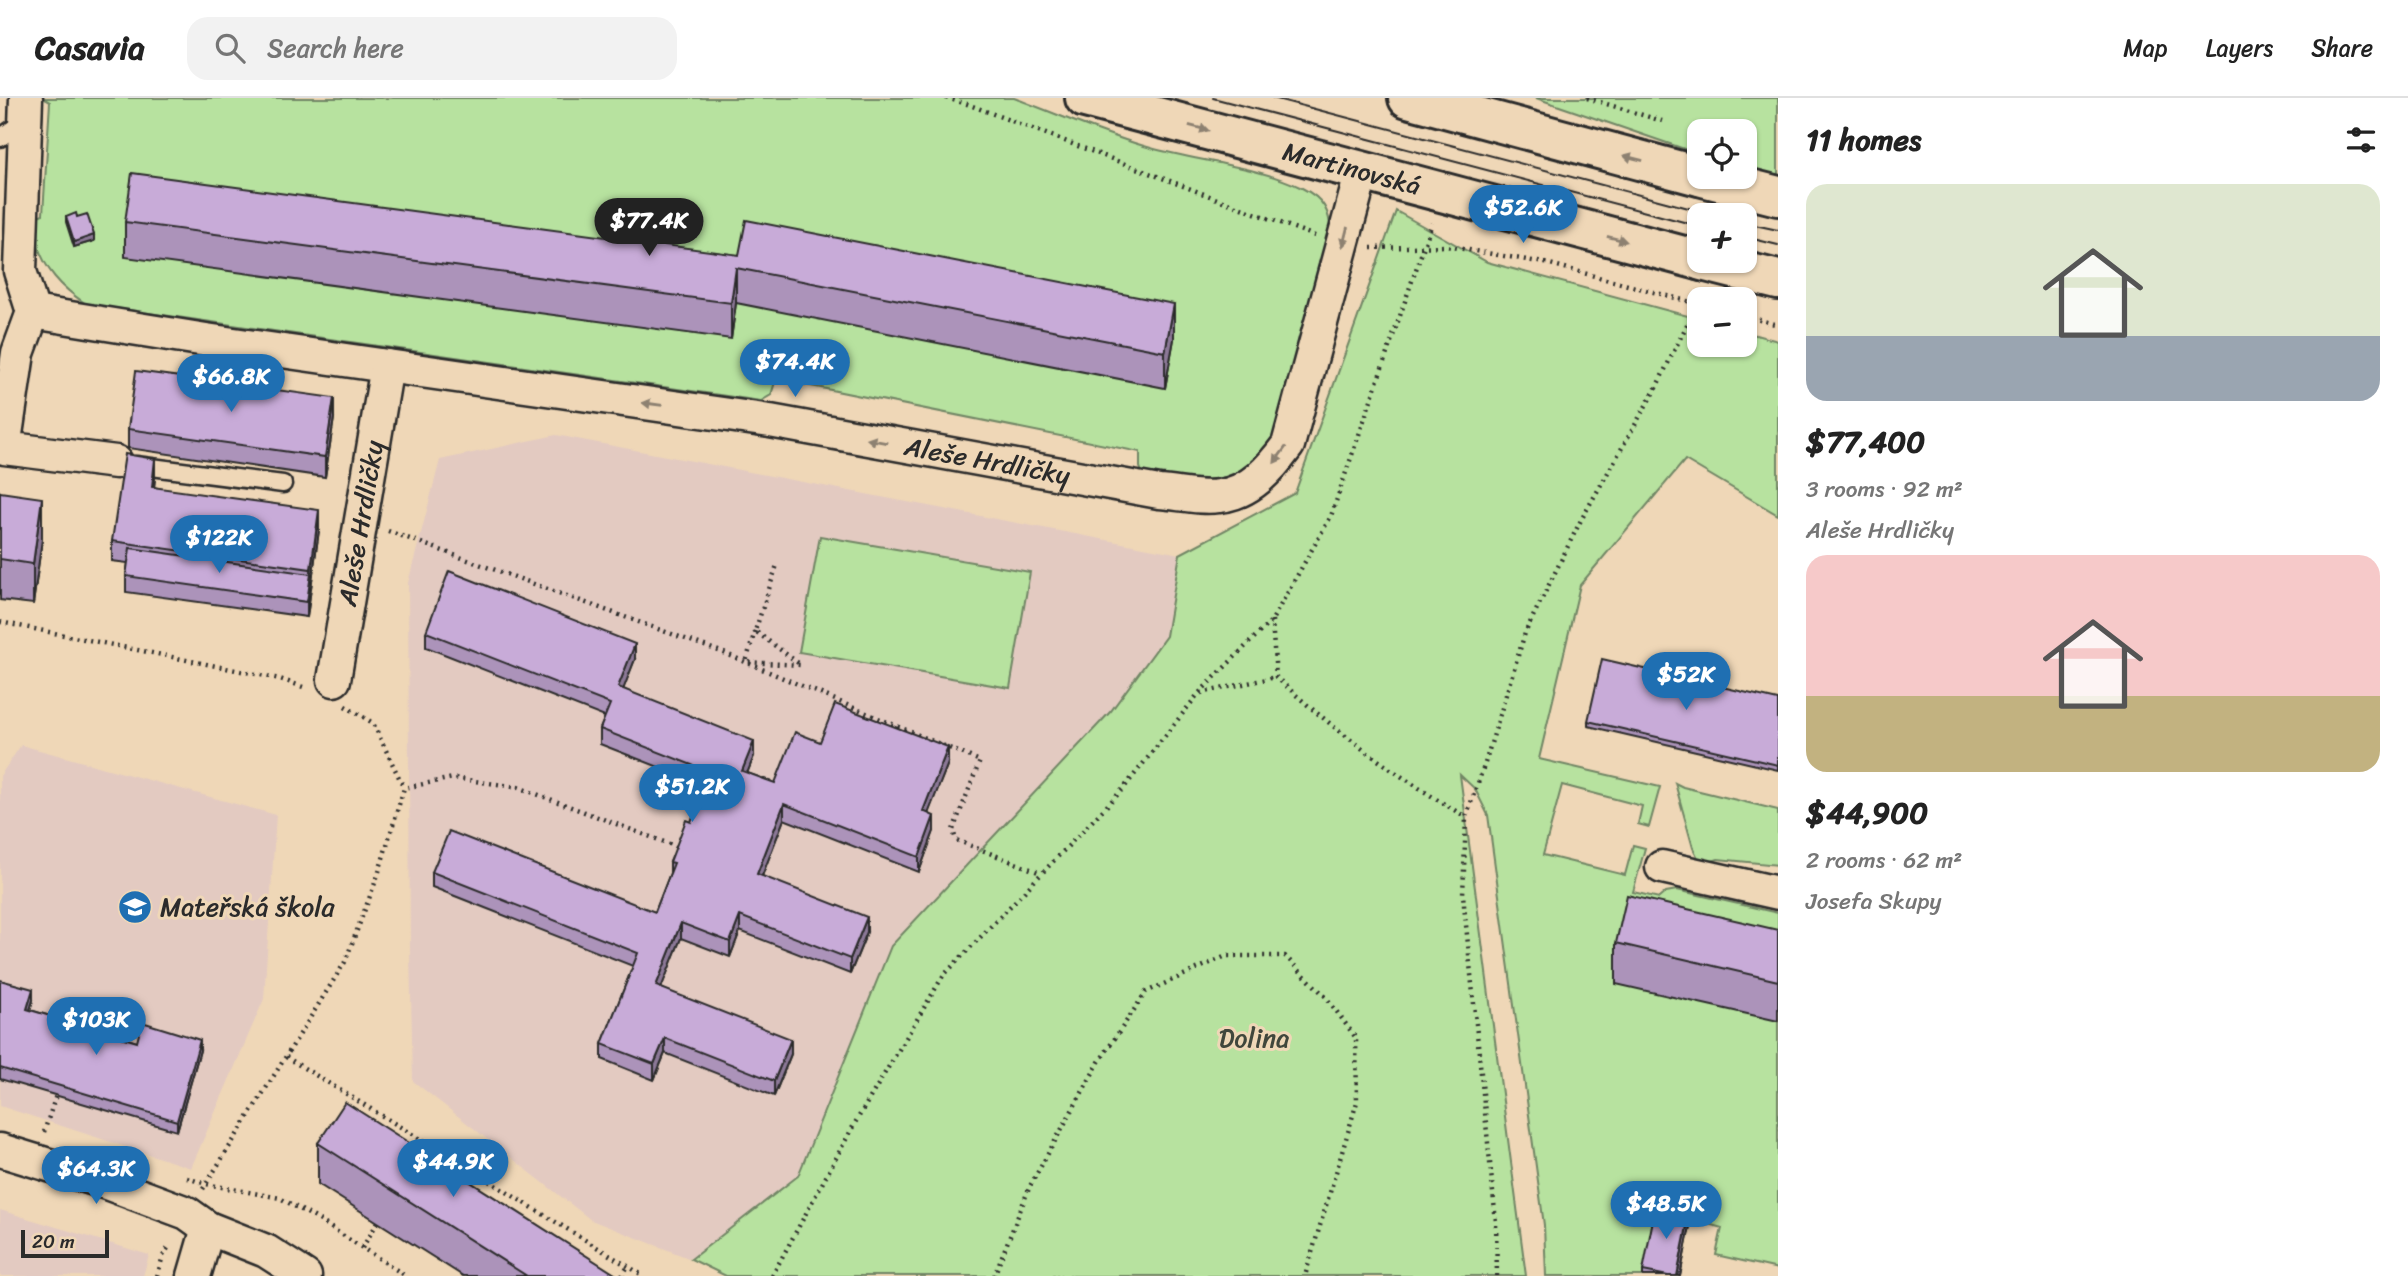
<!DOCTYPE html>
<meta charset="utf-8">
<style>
:root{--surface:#fff;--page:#f2f2f2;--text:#222;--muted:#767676;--line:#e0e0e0;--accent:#1f6fb2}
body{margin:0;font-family:Sriracha,sans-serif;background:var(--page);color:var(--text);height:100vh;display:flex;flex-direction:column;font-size:26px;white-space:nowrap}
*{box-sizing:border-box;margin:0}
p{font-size:23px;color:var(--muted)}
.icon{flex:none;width:38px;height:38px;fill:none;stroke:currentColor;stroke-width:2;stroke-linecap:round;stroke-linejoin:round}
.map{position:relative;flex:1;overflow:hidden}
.details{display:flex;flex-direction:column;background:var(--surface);width:630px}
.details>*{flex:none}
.buttons{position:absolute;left:1687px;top:21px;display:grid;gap:14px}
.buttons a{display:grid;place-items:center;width:70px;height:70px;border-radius:14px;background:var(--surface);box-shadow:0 2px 5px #0004;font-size:35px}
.scale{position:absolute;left:21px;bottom:18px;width:88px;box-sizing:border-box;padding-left:7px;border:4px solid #2b2b2b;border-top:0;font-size:19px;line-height:24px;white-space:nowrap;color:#2b2b2b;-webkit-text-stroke:5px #efd7b7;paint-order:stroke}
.price{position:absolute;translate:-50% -60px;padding:0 16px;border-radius:24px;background:var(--accent);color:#fff;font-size:23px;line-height:46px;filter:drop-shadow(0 2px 4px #0008)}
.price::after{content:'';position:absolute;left:50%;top:42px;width:21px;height:16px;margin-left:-10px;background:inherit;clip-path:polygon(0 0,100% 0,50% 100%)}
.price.selected{background:#222;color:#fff}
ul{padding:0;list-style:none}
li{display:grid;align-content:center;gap:14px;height:371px;padding:0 28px}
li span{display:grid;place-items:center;height:217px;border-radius:21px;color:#555}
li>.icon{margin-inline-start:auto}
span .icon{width:126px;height:126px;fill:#fffc;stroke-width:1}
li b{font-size:30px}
h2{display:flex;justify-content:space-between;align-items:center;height:84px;padding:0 28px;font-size:30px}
header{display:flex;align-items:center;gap:42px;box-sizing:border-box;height:98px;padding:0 35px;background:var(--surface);border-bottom:2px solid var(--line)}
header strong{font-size:33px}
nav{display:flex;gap:38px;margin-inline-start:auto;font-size:24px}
.search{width:490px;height:63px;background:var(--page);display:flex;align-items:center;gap:18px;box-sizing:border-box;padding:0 24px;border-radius:21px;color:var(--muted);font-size:26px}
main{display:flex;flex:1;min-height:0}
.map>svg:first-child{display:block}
.built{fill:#e3cac1}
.green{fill:#b7e29f;stroke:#718665;stroke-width:2}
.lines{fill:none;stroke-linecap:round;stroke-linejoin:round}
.service-casing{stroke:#2b2b2b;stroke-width:21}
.minor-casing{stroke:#2b2b2b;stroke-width:37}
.tertiary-casing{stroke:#2b2b2b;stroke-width:44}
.path{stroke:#2b2b2b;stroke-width:4.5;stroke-dasharray:2 5;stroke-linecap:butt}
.service{stroke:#efd7b7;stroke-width:16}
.minor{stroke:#efd7b7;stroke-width:32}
.tertiary{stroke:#efd7b7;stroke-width:38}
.tram{stroke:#2b2b2b;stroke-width:2}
.wall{fill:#ac93ba;stroke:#2b2b2b;stroke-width:2}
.shaded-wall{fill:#8c7897;stroke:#2b2b2b;stroke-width:2}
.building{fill:#c8abd8;stroke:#2b2b2b;stroke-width:2}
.oneway{fill:#8d8171}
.labels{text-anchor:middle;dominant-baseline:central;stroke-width:6;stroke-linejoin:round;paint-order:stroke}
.street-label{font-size:26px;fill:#2b2b2b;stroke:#efd7b7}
.poi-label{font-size:26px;fill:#2b2b2b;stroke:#efd7b7;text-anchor:start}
.park-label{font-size:26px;fill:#40463c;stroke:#efd7b7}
</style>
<header>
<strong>Casavia</strong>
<div class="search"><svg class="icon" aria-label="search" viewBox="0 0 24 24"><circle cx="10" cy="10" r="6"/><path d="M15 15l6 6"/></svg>Search here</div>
<nav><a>Map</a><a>Layers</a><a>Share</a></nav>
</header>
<main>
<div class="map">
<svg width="1778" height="1178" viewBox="0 0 1778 1178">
<rect width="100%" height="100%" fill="#efd7b7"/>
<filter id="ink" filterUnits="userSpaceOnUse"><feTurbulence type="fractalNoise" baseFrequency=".0143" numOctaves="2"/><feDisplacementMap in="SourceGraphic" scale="14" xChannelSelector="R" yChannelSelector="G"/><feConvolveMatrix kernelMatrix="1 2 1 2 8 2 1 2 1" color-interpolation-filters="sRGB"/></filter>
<g filter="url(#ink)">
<!-- built -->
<path class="built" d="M556,337l624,119 -14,82 -55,75 -220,235 -93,231 -107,82 -100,-39 -178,-139 -3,-128 -2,-370 32,-123z
M21,647l255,70 -12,184 -73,169 -191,-62v-330z
M0,1112l149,45 -6,21h-143z"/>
<!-- green -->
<path class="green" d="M43,0h971c46,17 90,37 137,50 46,13 109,19 151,40 22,11 28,23 29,47l-55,197c-3,7 -6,14 -10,20 -25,37 -85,29 -123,23l-3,-8v-15l-364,-73 -5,16 -10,6 -675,-97c-24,-16 -43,-35 -50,-65 -2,-8 -4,-14 -1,-22l8,-3 7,-112z
M1536,0h242v78l-33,-10v-35h-46v23z
M1396,113l91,51 212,57v26h46v-13l33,9v174l-93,-55 -105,125 -41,174 121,28 -11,40 -11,-3 4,-18 -80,-21 -19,70 82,20 8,-30 12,3 -12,44 26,6 7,-6 11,-2 101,23v356l-62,-14 6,-27 -14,-4 -19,2 -45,50h-98l-2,-51 -56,-410 -13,-26 -15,-14 66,501h-800l-35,-17 107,-83 93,-230 220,-235 55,-75 14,-82 115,-61z
M820,438l210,36 -20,116 -211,-36z
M1675,685l8,4 95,23v55l-60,-6 -9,3 -10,-2 -6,-12z"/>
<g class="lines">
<!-- service casing -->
<g class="service-casing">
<path id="service" d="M0,40l25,-18
M136,367l147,19"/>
</g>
<!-- minor casing -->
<g class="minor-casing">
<g id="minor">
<path d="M26,0l-6,173 13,41 -15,41 -14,95 112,14"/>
<path id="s1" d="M33,214l173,28 564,81 389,71c19,1 41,7 60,4 31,-3 52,-28 69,-51l74,-274"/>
<path id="s2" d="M334,582l53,-314"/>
<path d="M1662,769l116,26"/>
<path d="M0,1052l101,31 86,32 21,15 58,23 39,25"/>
<path d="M194,1178l14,-48"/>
</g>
</g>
<!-- tertiary casing -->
<g class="tertiary-casing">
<g id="tertiary">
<path id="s3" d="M1085,0l614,162"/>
<path d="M1408,0l291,78"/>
<path d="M1703,79l75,19"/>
<path d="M1702,163l76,19"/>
</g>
</g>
<!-- path -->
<path class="path" d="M946,0l21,6 348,132
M1587,0l75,23
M1371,150l75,-2 104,18 148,40
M1745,218l33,9
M388,433l336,122 256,108 -27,69 3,10 85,33
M1272,522l4,57c60,55 120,99 190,140
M0,524l280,57 26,9
M755,533l-9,31 55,3 -46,-34 22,-66
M1201,595l75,-16
M345,608l28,17 31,65
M286,959l358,219
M44,1034l12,-37
M187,1080l19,6 74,14 39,22 87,56
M203,1091l142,-227 33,-87 26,-87 49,-10 65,9 162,61
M362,1150l16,-26
M157,1178l6,-20 7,-11
M622,1178l6,-10
M772,1178l83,-153 88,-147 180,-187 76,-96 73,-73 59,-104 101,-293
M994,1178l36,-90 69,-124 47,-70 80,-36h59l41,41 30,41 1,64 -52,174
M1497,1178l-1,-54 -33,-327 3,-78 19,-54 40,-130 56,-113 75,-132 41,-84"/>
<!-- service -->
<use href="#service" class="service"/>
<!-- minor -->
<use href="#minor" class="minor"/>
<!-- tertiary -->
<use href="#tertiary" class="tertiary"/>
<!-- tram -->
<path class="tram" d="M1213,0l486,128
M1273,0l442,117
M1745,125l33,7
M1745,139l33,8"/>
</g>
<!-- wall -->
<path class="wall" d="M66,119h11l17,24 -20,6 -8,-25z
M125,124l614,33 435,84 -9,49 -429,-85 -5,36 -606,-82z
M247,288l16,2 71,30 -9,59 -197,-29v-19z
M155,380l-1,9 165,43 -12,87 -181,-25v-16l2,-13 -16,-2v-20z
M0,394l42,47 -9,65 -33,-4z
M426,534l209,27 -12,30 131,67 -7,17 28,10 45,-41 128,21 -20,50 6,18 -15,41 -135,-53 -22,57 105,56 -17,42 -110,-43 -10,26 -49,-19 -20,50 130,66 -17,42 -109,-43 -11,27 -52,-21v-15l31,-78 -201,-79v-15l223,40 15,-39v-11l21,-40 14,-37 -105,-41v-15l5,-12 -179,-70z
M1778,602v70l-190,-44v-5z
M1778,832v91l-162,-37v-41z
M0,882l33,20 -3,10 107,32 63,8 -23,81 -177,-52z
M318,1045l300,133h-155l-145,-92z
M1690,1128l-10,50h-37v-5z"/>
<!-- shaded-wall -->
<path class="shaded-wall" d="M94,137v6l-20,6v-5z
M736,170v35l-5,36v-36z
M1174,206v35l-9,49v-36z
M334,300v20l-9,59v-20z
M155,361v19l-3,29v-20z
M42,400v41l-9,65v-40z
M319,412v20l-12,87v-15z
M635,546v15l-17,44v-16z
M754,643v15l-12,30v-15z
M948,649v16l-25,64v-16z
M784,706v15l-27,70v-15z
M934,718v15l-15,41v-15z
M740,818v15l-10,26v-15z
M867,819v15l-17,42v-15z
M681,825v15l-25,63v-15z
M33,891v11l-6,20v-11z
M665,940v15l-11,27v-16z
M791,941v15l-17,42v-15z
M200,942v10l-23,81v-10z
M1690,1113v15l-10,50h-3z"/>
<!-- building -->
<path class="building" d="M132,75l607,82 7,-35 428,84 -9,48 -429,-84 -5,35 -606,-81z
M76,115l1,4 10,-3 7,21 -20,7 -8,-25z
M136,273l111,15v-5l16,2 -1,5 72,10 -9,59 -197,-28z
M125,356l30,5 -3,28 167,23 -8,59 -199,-28z
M0,394l42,6 -9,66 -33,-5z
M130,450l181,26 -4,28 -181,-26z
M449,473l186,73 -17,43 136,54 -12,30 33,12 20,-51 25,10 15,-38 113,43 -25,64 11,5 -15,41 -135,-53 -27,70 110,43 -17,42 -110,-43 -10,26 -49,-19 -25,63 135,53 -17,42 -109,-43 -11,26 -52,-20 36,-91 -206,-81 17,-41 206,81 19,-49 -4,-1 16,-42 5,2 19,-50 -110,-43 10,-25 -184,-72z
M1602,561l176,41v65l-190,-44z
M1627,797l151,35v51l-162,-38z
M0,882l33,9 -6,20 110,33 5,-20 58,18 -23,81 -177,-53z
M345,1004l273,174h-91l-209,-133z
M1656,1106l34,7 -13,65h-9l-25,-5z"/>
<!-- one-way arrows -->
<defs><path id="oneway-solid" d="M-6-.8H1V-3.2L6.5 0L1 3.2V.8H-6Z" transform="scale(1.75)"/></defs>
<g class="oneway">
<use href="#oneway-solid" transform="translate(1199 30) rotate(15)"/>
<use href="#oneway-solid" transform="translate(1633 60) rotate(-165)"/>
<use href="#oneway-solid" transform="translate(1345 139) rotate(104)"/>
<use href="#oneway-solid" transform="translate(1617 141) rotate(15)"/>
<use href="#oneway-solid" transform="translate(652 306) rotate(-172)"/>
<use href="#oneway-solid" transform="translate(877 343) rotate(-170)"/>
<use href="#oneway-solid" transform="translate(1280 357) rotate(126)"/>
</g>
</g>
<!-- icons -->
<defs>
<g id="school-disc" transform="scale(1.75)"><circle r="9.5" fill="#1f6fb2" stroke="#efd7b7"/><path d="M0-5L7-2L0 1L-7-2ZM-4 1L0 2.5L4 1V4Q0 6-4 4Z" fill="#fff"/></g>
</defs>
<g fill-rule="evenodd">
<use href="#school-disc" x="135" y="809"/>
</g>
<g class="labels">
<!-- street labels -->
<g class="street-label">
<text stroke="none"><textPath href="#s3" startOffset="276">Martinovská</textPath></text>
<text stroke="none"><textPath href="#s1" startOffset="966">Aleše Hrdličky</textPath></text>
<text stroke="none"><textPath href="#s2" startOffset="159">Aleše Hrdličky</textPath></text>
</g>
<!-- poi labels -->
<g class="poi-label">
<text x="160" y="809">Mateřská škola</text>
</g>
<!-- park labels -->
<g class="park-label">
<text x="1254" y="940">Dolina</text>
</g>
</g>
</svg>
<div class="buttons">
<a><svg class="icon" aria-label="locate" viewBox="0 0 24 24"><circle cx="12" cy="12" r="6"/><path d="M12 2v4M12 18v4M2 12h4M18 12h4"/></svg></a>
<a>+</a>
<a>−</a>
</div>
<div class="scale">20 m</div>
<b class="price" style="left:1523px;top:147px">$52.6K</b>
<b class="price selected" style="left:649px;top:160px">$77.4K</b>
<b class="price" style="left:795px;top:301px">$74.4K</b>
<b class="price" style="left:231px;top:316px">$66.8K</b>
<b class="price" style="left:219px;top:477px">$122K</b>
<b class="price" style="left:1686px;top:614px">$52K</b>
<b class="price" style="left:692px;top:726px">$51.2K</b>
<b class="price" style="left:96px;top:959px">$103K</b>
<b class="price" style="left:453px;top:1101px">$44.9K</b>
<b class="price" style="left:96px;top:1108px">$64.3K</b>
<b class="price" style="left:1666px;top:1143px">$48.5K</b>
</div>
<section class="details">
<h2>11 homes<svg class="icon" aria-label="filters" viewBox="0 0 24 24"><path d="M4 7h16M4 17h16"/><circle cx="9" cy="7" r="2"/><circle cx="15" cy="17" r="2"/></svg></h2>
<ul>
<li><span style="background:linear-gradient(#dfe7d0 70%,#9aa5b1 0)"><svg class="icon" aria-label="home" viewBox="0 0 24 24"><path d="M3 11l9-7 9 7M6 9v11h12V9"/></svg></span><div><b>$77,400</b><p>3 rooms · 92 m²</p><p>Aleše Hrdličky</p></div></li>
<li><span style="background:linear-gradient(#f6c9c9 65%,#c2b280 0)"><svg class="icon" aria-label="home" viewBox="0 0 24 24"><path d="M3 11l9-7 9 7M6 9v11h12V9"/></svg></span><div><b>$44,900</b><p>2 rooms · 62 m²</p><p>Josefa Skupy</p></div></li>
</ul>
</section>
</main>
